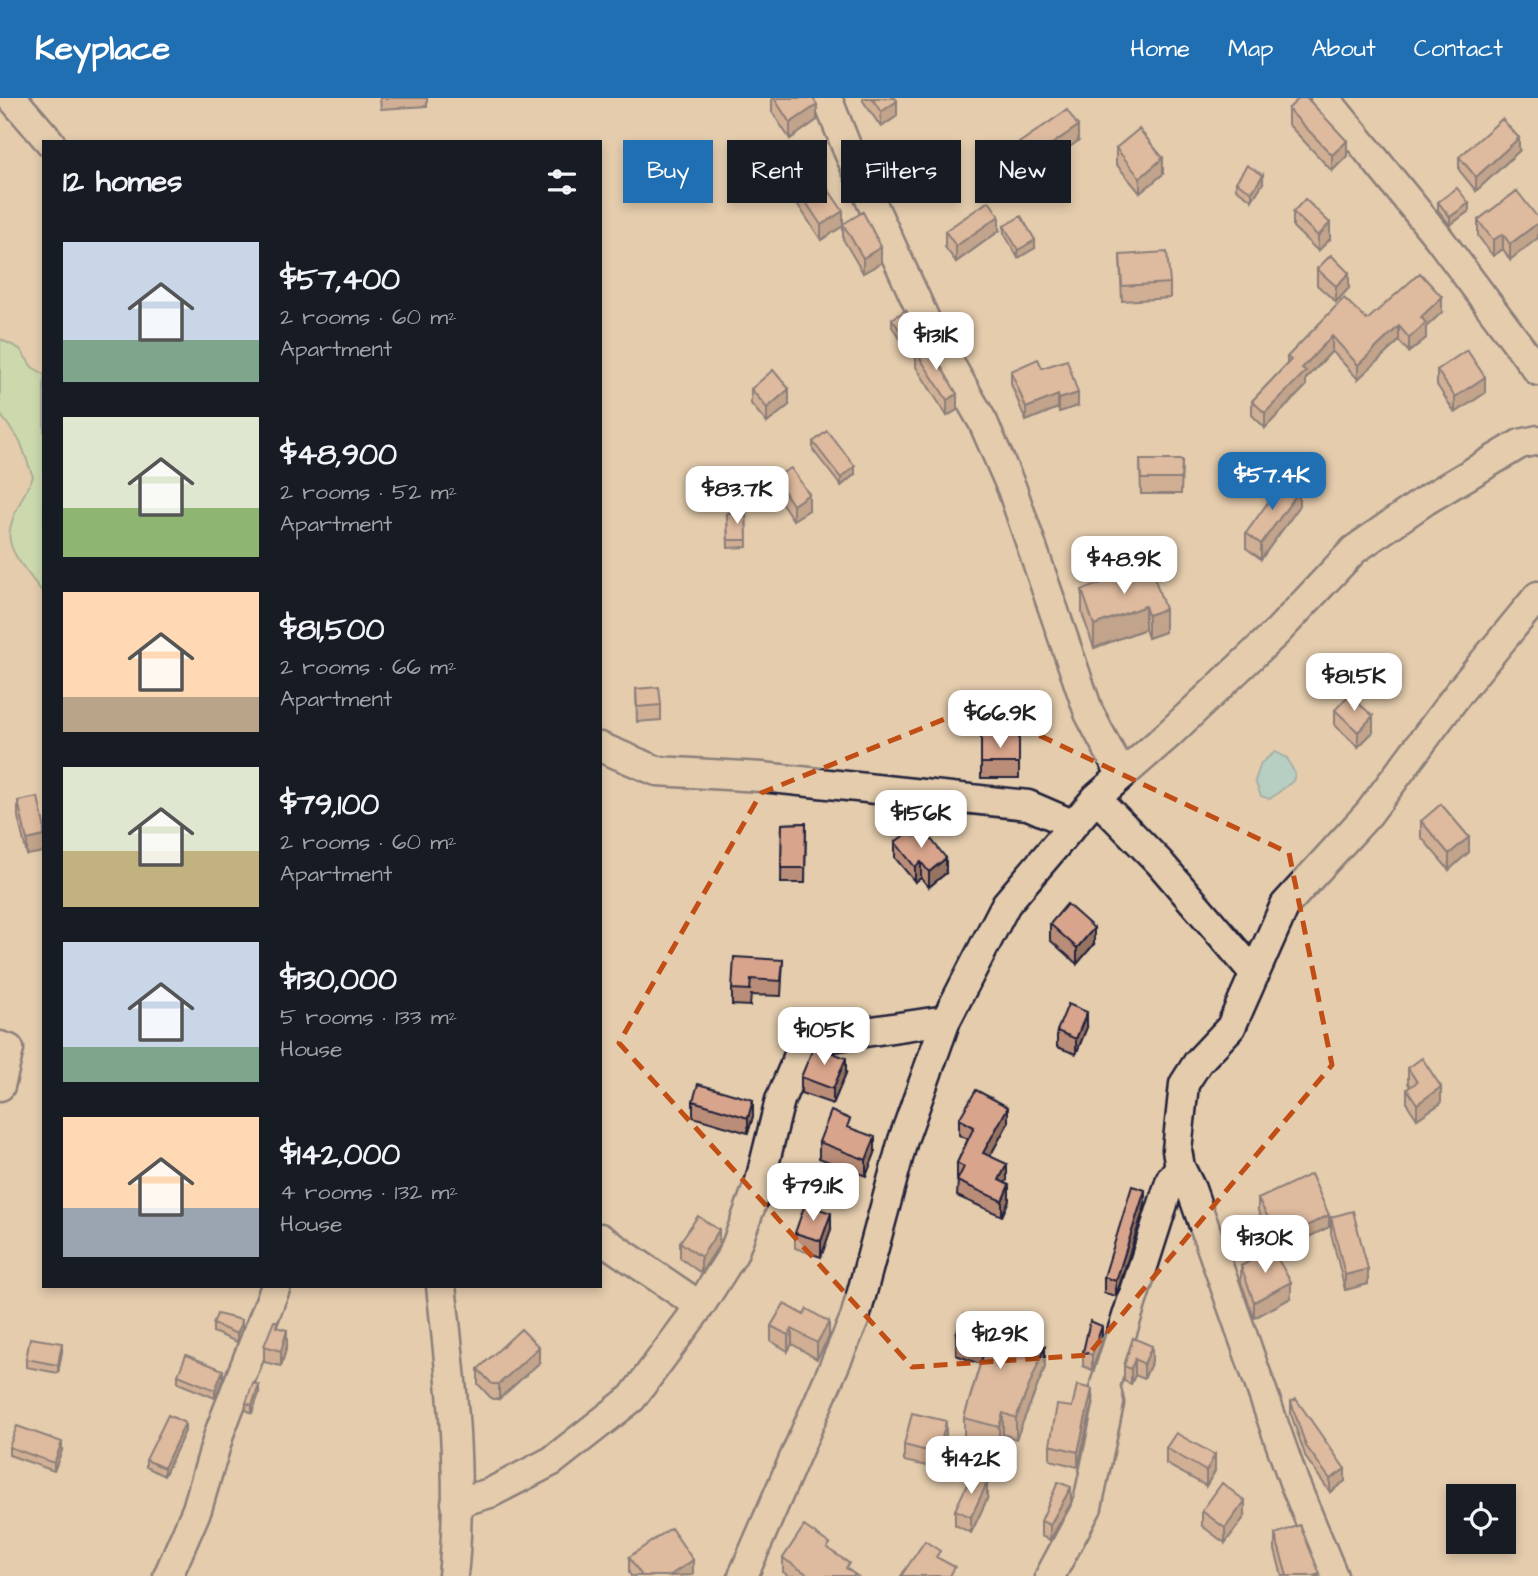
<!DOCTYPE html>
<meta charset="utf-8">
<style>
:root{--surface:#171b24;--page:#242831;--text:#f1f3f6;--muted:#9ea1a6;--accent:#1f6fb2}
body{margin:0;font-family:"Architects Daughter",sans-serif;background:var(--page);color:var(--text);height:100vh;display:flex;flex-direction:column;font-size:26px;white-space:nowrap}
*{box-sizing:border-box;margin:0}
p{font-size:23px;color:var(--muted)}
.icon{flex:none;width:38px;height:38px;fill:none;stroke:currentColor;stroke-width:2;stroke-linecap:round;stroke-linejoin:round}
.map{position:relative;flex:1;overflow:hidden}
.panel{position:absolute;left:42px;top:42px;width:560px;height:1148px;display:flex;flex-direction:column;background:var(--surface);border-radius:0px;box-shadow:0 4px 10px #0003}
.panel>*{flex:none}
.hud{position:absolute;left:623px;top:42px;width:665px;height:63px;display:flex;gap:14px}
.tools{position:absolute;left:1446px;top:1386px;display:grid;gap:14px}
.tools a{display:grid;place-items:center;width:70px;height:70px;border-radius:0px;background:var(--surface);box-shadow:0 4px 10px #0003;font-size:35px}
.price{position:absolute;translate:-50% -60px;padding:0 16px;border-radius:14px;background:#fff;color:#222;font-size:23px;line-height:46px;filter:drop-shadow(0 2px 4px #0008)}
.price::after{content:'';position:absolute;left:50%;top:42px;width:21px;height:16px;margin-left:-10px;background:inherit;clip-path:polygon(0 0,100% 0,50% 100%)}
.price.selected{background:var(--accent);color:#fff}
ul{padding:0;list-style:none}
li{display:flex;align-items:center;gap:21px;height:175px;padding:0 21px}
li span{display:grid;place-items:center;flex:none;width:196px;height:140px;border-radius:0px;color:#555}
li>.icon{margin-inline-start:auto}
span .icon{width:84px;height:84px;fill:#fffc;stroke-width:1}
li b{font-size:30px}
h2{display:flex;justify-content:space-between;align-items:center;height:84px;padding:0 21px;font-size:30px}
.chip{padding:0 24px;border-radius:0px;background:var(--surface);box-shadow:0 4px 10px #0003;font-size:24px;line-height:63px}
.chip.selected{background:var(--accent);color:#fff}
header{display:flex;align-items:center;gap:42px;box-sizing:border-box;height:98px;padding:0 35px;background:var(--accent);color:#fff}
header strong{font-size:33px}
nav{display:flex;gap:38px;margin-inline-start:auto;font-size:24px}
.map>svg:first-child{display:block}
.green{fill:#aee9ae;stroke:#688674;stroke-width:2}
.water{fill:#82d2dd;stroke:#5c8c9c;stroke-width:2}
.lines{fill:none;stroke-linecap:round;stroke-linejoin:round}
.street-casing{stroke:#22223b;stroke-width:33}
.street{stroke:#e4ccad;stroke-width:28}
.wall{fill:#ba8d78;stroke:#22223b;stroke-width:2}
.shaded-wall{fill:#977362;stroke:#22223b;stroke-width:2}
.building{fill:#d8a48c;stroke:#22223b;stroke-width:2}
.marked{fill:none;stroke:#c04e15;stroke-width:5;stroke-dasharray:14 9;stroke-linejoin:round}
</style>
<header>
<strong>Keyplace</strong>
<nav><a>Home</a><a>Map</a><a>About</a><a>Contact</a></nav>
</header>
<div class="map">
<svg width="1538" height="1478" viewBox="0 0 1538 1478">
<rect width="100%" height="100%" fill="#e4ccad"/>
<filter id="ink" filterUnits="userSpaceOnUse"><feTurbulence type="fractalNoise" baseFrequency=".0143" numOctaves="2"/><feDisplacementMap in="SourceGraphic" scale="14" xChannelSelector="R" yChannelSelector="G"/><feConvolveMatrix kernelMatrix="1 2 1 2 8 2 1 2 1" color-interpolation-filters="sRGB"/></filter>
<g filter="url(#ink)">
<!-- green -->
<path class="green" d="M0,241l20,10 12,18 12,7v220c-44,-56 -44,-53 -11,-117l-13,-36 -20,-27z"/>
<!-- water -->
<path class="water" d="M1275,654l12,6 8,16 -2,7 -23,18 -9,-3 -6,-15 6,-18z"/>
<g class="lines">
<!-- street casing -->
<g class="street-casing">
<path id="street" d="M12,0l38,44
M827,0l22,55 80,175 54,94 29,67 77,224 32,61
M1325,0l113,139 100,134
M600,649l57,24 105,6 266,28 44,19
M1096,700l63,64 96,112
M0,948l9,3 -9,37
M1180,1069l-3,-17 7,-66 14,-22 33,-35 54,-122 84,-92 91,-122 78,-95
M600,1140l100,68
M441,1188c11,96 22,193 12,290
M456,1405l34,-10 62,-32 80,-63 68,-92 33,-52 27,-73 20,-81 25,-59 141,-21
M168,1478l29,-67 23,-78 56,-145
M743,1478l112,-258 48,-178 43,-120 60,-116 90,-106 72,-63 109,-103 77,-82 72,-50 94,-56 18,-4
M1050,1478l37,-69 22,-104 -4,-18 66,-206 9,-12 11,22 103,293 39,94"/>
</g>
<!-- street -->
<use href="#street" class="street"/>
</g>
<!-- wall -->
<path class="wall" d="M380,0h47v8l-46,3z
M772,0h41l4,22 -27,19 -18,-27z
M863,0h32l2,18 -16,11 -18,-26z
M1288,11l59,47 -15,15 -44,-47z
M1078,43l-48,34 -11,-16v-16z
M1116,50l47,26 -23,19 -24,-29z
M1519,53l-43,40 -17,-21v-13z
M1236,84l27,1 -11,17 -16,-11z
M796,89l47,39 -22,14 -25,-38z
M1517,93l-7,69 -7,-11 -10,7 -15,-20v-16z
M1438,104l31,9 -19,14 -12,-15z
M1293,114l37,27 -12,12 -25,-24z
M843,126l38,39 -18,10 -20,-34z
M1004,128l31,22 -17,10 -14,-25z
M945,133h54l-43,31 -11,-15z
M1120,157l50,28v15l-48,3z
M1317,171l32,19 -13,14 -19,-17z
M1442,214l-16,15v11l-17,14 -10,-11 -41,38 -26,-28 -26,28v7l-41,42 -13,-13v-14l35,-37v-7l80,-37z
M892,221l29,28 -10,7 -19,-27z
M916,254l41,58 -10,6 -31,-49z
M1042,270l36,38 -19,6 -1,-4 -32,13 -15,-37v-13z
M1437,272l48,23 -30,20 -18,-28z
M751,291l38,16 -22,18 -16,-19z
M813,344l42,32 -14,12 -28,-36z
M1140,362h42l-1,34h-40z
M775,379l34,33 -16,10 -18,-27z
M1299,409l-38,52 -15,-11v-15z
M727,415h19l1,34 -19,1z
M1150,467l15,67 -17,6 -3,-9 -51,19 -12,-35v-23z
M636,591l25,16v15l-24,2z
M1335,612l38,22 -15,15 -23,-22z
M981,638h38v42h-38z
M38,699l-11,58 -9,-38v-16z
M1421,723l48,31 -20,18 -28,-33z
M806,725l-1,60h-24l1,-59z
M895,744l51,31 -17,14 -8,-9 -6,4 -20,-24z
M1050,826l44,20 -17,20 -27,-24z
M783,862l-2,36 -30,-1 -1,11 -18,-1v-16z
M1087,929l-11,27 -19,-7v-16z
M1408,970l33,35 -24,16 -10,-15v-15l3,-2 -2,-4z
M846,975l-13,31 -32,-11v-16z
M693,1003l60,15 -5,17 -55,-16z
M959,1021l49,4 -18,33 17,24 -2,3 4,17 -7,16 -45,-20 1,-16 -1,-1v-16l11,-24 -9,-4z
M850,1030l25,25 -9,23 -47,-18v-16z
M1258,1101l71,28 -49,24 -22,-40z
M1145,1107l-29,91 -12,-3v-16z
M1331,1119l37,67 -23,6 -14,-57z
M831,1131l-10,28 -26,-9v-15z
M680,1144l39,3 -18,28 -21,-15z
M1241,1168l50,32 -37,20 -13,-36z
M784,1206l45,33 -12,22 -25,-15 -4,7 -17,-10v-15z
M213,1226l29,4 -5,14 -24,-10z
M956,1236l89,33 -29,72 -13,-5 -4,14 -35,-9v-21l16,-54 -24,-9z
M1133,1240l19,23 -8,18 -9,-4 -4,9 -7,-3v-15z
M1102,1243l-10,29 -9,-4v-14z
M264,1248h23l-6,20 -17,-4z
M62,1253l-4,22 -32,-6v-8z
M539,1265l-40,36h-7l-14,-15v-15z
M178,1277l45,3 -8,20 -37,-15z
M259,1295l-7,20 -6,-3v-7z
M1291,1304l54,79 -15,11 -24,-34 -15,-44z
M1092,1306l-14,63 -28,-7v-15l22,-38z
M185,1333l-21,45 -18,-9v-7z
M946,1339l-6,25 -7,-1 -2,6 -27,-6v-16z
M9,1349l53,3 -8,21 -45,-16z
M1166,1350l49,23 -9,15 -40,-22z
M987,1401l-16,34 -16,-8v-15z
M1071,1405l-21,37 -9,-4v-15z
M1202,1413l43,5 -20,27 -23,-17z
M1275,1436l45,42h-38l-7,-26z
M830,1453l19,20 8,5h-68l-6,-4v-14z
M629,1459l64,18 -62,1 -2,-3z"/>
<!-- shaded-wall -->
<path class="shaded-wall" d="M897,3v15l-16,11v-15z
M817,7v15l-27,19v-16z
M1078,28v15l-48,34v-16z
M1519,40v13l-43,40v-14z
M1347,43v15l-15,15v-16z
M1163,60v16l-23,19v-15z
M1263,77v8l-11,17v-8z
M1469,105v8l-19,14v-8z
M843,113v15l-22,14v-15z
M999,118v15l-43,31v-16z
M1330,125v16l-12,12v-15z
M1538,125v15l-28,22v-16z
M1503,136v15l-10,7v-16z
M1035,142v8l-17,10v-8z
M881,149v16l-18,10v-15z
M1349,175v15l-13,14v-16z
M1442,199v15l-16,15v11l-17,14v-14l12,-21z
M1399,228v15l-41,38v-14z
M1332,238v15l-26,28v7l-41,42v-15l37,-45z
M921,241v8l-10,7v-8z
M1485,279v16l-30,20v-16z
M789,291v16l-22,18v-15z
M1078,295v13l-19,6v-13z
M957,296v16l-10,6v-16z
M1058,297v13l-32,13v-13z
M855,368v8l-14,12v-8z
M1299,393v16l-38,52v-15z
M809,396v16l-16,10v-15z
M1145,508v23l-51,19v-23z
M1165,511v23l-17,6v-23z
M1373,618v16l-15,15v-15z
M44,738v16l-17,3v-15z
M1469,739v15l-20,18v-16z
M946,760v15l-17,14v-15z
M921,764v16l-6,4v-15z
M1094,830v16l-17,20v-16z
M1087,914v15l-11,27v-15z
M846,960v15l-13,31v-15z
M1441,989v16l-24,16v-15z
M753,1002v16l-5,17v-15z
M1008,1009v16l-25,46v-16z
M875,1039v16l-9,23v-16z
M1007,1066v16l-8,16v-16z
M1009,1087v15l-7,16v-15z
M1145,1092v15l-29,91v-15z
M831,1115v16l-10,28v-16z
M1329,1117v12l-49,24v-12z
M719,1132v15l-18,28v-16z
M1368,1171v15l-23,6v-15z
M1291,1184v16l-37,20v-16z
M242,1222v8l-5,14v-8z
M829,1224v15l-12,22v-16z
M1102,1228v15l-10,29v-15z
M792,1231v15l-4,7v-16z
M287,1232v16l-6,20v-15z
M62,1245v8l-4,22v-8z
M1045,1248v21l-29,72v-21z
M1152,1248v15l-8,18v-15z
M539,1249v16l-40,36v-15z
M1135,1261v16l-4,9v-15z
M223,1272v8l-8,20v-8z
M259,1287v8l-7,20v-8z
M1092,1291v15l-14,63v-15z
M1003,1315v21l-4,14v-21z
M946,1323v16l-6,25v-15z
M185,1325v8l-21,45v-8z
M62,1344v8l-8,21v-8z
M933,1347v16l-2,6v-15z
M1215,1357v16l-9,15v-15z
M1345,1371v12l-15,11v-13z
M987,1385v16l-16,34v-16z
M1071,1389v16l-21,37v-15z
M1245,1403v15l-20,27v-15z
M693,1462v15l-24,1z"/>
<!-- building -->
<path class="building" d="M774,0h39l4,7 -27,18z
M872,0h23l2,3 -16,11z
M1299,0h8l40,43 -15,14 -44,-46z
M1067,12l11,16 -48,33 -11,-16z
M1502,21l17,19 -43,39 -17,-20z
M1139,31l24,29 -23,20 -24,-30z
M1247,67l16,10 -11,17 -16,-10z
M817,75l26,38 -22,14 -25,-38z
M1457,90l12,15 -19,14 -12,-15z
M1517,93l21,27v5l-28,21 -7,-10 -10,6 -15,-20z
M1305,101l25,24 -12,13 -25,-24z
M989,103l10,15 -43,30 -11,-15z
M863,114l18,35 -18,11 -20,-34z
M1021,118l14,24 -17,10 -14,-24z
M1167,154l3,31 -48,3 -2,-31z
M1331,157l18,18 -13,13 -19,-17z
M1420,175l22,24 -21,20 5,6 -17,15 -10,-12 -41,39 -26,-29 -30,32 4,3 -41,42 -13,-12 39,-41 -4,-3 57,-59 23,22z
M906,212l15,29 -10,7 -19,-27z
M928,246l29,50 -10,6 -31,-48z
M1467,252l18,27 -30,20 -18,-27z
M1038,261l4,9 25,-8 11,33 -19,6 -1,-4 -32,13 -15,-37z
M773,272l16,19 -22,19 -16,-19z
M827,333l28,35 -14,12 -28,-36z
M1140,362h42l-1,19h-40z
M791,370l18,26 -16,11 -18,-28z
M1284,382l15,11 -38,53 -15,-11z
M727,415h19l1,27h-19z
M1150,467l15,44 -17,6 -3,-9 -51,19 -12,-35z
M659,589l2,18 -24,2 -1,-18z
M1349,597l24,21 -15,16 -23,-22z
M981,638h38v27h-38z
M38,699l6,28v11l-17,4 -9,-39z
M1441,706l28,33 -20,17 -28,-33z
M806,725l-1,45h-24l1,-44z
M923,731l23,29 -17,14 -8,-10 -6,5 -20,-25 15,-11 4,5z
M1067,806l27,24 -17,20 -27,-24z
M734,859l49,3 -2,21 -30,-2 -1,11 -18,-1z
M1068,906l19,8 -11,27 -19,-8z
M814,948l32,12 -13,31 -32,-12z
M1422,960l19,29 -24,17 -10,-15 10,-7 -9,-14z
M698,986l55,16 -5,18 -55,-17z
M976,992l32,17 -25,46 24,11 -8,16 10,5 -7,16 -45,-20 7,-14 -7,-4 17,-36 -15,-8z
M831,1013l19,8 -3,8 28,10 -9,23 -47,-18z
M1311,1076l18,41 -49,24 -22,-40z
M1132,1088l13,4 -29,91 -12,-4z
M805,1106l26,9 -10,28 -26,-8z
M1353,1113l15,58 -23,6 -14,-58z
M698,1118l21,14 -18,27 -21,-15z
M1272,1151l19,33 -37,20 -13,-36z
M784,1206l20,11 3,-6 22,13 -12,21 -25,-14 -4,6 -17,-9z
M217,1216l25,6 -5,14 -24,-10z
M964,1216l81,32 -29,72 -13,-5 -4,14 -35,-9 22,-73 -30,-11z
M274,1223h3l-1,6 11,3 -6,21 -17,-5z
M1090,1223l12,5 -10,29 -9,-3z
M521,1231l18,18 -40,37h-7l-14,-15z
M30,1240l32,5 -4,22 -32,-6z
M1133,1240l19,8 -8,18 -9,-5 -4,10 -7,-3z
M186,1257l37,15 -8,20 -37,-15z
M253,1285l6,2 -7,20 -6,-2z
M1077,1287l15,4 -14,63 -28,-7 7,-40 15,2z
M1296,1301l49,70 -15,10 -24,-33 -15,-44z
M912,1315l34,8 -6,26 -7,-2 -2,7 -27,-7z
M168,1317l17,8 -21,45 -18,-8z
M17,1328l45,16 -8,21 -45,-16z
M1176,1335l39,22 -9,16 -40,-23z
M971,1378l16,7 -16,34 -16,-7z
M1058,1384l13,5 -21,38 -9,-4z
M1222,1385l23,18 -20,27 -23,-17z
M1300,1427l20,49 -7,2h-26l-12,-42z
M804,1428l26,18 -3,4 22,15 -3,5 11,8h-47l-27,-18z
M671,1430l22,32 -24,16h-27l-13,-19z
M925,1443l15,10 -4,6 19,10 -5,9h-49z"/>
</g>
<!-- marked area -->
<path d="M0 0H1538V1478H0ZM977,608l312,147 43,212 -244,290 -176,12 -293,-324 142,-250z" fill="#e4ccad" fill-opacity=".55" fill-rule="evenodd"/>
<path class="marked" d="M977,608l312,147 43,212 -244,290 -176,12 -293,-324 142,-250z"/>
</svg>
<div class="tools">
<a><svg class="icon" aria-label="locate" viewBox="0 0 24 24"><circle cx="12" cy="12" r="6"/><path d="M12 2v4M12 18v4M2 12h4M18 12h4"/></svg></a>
</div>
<b class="price" style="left:936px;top:274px">$131K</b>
<b class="price selected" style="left:1272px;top:414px">$57.4K</b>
<b class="price" style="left:737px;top:428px">$83.7K</b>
<b class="price" style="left:1124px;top:498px">$48.9K</b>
<b class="price" style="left:1354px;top:615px">$81.5K</b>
<b class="price" style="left:1000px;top:652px">$66.9K</b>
<b class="price" style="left:921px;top:752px">$156K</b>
<b class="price" style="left:824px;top:969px">$105K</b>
<b class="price" style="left:813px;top:1125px">$79.1K</b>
<b class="price" style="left:1265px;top:1177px">$130K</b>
<b class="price" style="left:1000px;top:1273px">$129K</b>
<b class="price" style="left:971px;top:1398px">$142K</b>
<div class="hud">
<a class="chip selected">Buy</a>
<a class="chip">Rent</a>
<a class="chip">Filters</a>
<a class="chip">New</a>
</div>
<section class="panel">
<h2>12 homes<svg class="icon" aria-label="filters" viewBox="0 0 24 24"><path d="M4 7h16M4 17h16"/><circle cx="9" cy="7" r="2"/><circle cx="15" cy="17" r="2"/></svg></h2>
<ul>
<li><span style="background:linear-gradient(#c9d6e8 70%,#7fa58c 0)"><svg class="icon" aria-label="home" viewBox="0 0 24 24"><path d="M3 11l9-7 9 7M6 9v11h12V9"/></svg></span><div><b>$57,400</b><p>2 rooms · 60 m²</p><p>Apartment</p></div></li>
<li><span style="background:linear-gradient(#dfe7d0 65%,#8fb573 0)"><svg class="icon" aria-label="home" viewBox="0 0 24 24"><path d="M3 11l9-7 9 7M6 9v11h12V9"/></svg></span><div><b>$48,900</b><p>2 rooms · 52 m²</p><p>Apartment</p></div></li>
<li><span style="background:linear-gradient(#ffd9b3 75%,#b9a48a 0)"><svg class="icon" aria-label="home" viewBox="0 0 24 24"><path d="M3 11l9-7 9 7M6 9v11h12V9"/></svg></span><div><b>$81,500</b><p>2 rooms · 66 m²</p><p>Apartment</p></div></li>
<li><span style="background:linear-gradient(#dfe7d0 60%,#c2b280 0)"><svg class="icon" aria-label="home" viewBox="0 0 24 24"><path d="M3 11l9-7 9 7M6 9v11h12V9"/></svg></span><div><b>$79,100</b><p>2 rooms · 60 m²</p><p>Apartment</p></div></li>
<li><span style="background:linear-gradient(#c9d6e8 75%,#7fa58c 0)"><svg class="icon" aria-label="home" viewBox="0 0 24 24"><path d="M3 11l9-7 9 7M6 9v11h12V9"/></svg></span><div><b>$130,000</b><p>5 rooms · 133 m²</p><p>House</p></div></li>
<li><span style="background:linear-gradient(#ffd9b3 65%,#9aa5b1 0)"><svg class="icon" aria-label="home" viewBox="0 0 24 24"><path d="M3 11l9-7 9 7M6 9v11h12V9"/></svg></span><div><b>$142,000</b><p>4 rooms · 132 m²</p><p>House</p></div></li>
</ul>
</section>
</div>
